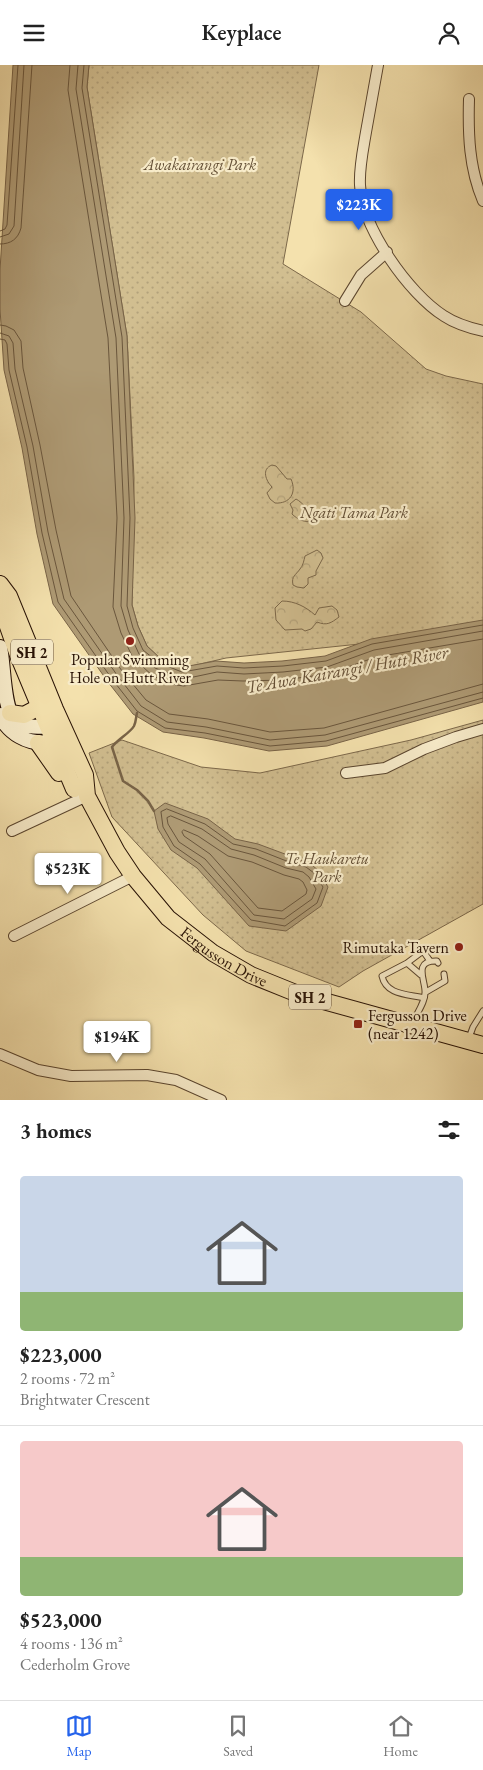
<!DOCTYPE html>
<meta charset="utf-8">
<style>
:root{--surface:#fff;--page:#f6f6f6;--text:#222;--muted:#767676;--line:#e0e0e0;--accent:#2563eb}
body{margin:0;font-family:"EB Garamond",serif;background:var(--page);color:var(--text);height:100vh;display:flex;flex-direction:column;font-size:19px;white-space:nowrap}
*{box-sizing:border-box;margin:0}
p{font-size:16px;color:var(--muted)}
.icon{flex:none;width:28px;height:28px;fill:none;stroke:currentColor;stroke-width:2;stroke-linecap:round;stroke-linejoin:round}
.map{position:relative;height:1035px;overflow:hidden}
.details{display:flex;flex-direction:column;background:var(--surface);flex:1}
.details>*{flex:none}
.price{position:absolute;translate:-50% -42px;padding:0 11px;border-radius:5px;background:#fff;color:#222;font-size:16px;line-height:32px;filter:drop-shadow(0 1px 2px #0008)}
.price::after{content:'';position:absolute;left:50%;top:30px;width:15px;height:11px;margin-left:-8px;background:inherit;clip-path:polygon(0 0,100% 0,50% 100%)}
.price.on{background:var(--accent);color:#fff}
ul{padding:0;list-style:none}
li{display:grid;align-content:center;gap:10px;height:265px;padding:0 20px}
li+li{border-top:1px solid var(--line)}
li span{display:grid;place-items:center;height:155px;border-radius:5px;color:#555}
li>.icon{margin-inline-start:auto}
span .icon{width:90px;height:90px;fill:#fffc;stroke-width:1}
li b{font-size:21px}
h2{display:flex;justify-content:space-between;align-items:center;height:60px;padding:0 20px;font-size:21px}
header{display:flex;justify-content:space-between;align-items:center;height:65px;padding:0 20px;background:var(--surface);font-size:22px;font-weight:600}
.tabs{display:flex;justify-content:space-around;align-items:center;height:70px;border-top:1px solid var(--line);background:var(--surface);font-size:14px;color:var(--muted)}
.tabs a{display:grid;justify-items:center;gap:2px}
.tabs .on{color:var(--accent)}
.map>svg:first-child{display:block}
.green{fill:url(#green-dots);stroke:#7c684a}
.forest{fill:url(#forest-crowns);stroke:#7c684a}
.water{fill:#ae9a74;stroke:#786347}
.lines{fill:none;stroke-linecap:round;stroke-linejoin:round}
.shore{stroke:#6a563c;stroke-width:1}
.stream{stroke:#786347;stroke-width:2.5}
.service-casing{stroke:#5a452e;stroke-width:7}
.minor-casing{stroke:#5a452e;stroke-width:12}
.secondary-casing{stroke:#271104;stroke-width:16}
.trunk-casing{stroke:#271104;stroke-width:18}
.service{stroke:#f8ecca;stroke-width:5}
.minor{stroke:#f8ecca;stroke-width:10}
.secondary{stroke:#f8ecca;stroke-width:14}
.trunk{stroke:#f4e1ad;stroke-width:16}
.poi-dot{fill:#8f2418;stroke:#f8ecca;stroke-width:2}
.labels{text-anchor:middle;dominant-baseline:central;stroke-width:4.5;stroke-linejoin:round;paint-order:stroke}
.shield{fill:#f8ecca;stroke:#66533f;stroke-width:1}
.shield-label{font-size:15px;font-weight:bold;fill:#271104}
.park-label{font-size:16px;font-style:italic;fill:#624e35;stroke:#f8ecca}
.poi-label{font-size:16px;fill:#271104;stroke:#f8ecca}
.street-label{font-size:16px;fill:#271104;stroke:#f8ecca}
.water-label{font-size:18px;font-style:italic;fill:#644f36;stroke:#f8ecca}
</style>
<header><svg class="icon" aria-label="menu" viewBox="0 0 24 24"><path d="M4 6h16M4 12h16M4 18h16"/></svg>Keyplace<svg class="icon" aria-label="person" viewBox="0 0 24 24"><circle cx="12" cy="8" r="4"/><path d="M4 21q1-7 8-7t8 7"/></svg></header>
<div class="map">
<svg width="483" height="1035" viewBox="0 0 483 1035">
<defs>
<pattern id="green-dots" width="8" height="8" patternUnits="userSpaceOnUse" patternTransform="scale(1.25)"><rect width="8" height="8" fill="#d1be90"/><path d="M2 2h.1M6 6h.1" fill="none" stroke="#b3a27b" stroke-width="1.8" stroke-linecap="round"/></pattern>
<pattern id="forest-crowns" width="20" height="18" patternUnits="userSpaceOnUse" patternTransform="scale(1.25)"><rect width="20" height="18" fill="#d1be90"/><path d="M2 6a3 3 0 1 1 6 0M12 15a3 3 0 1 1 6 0" fill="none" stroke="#b3a27b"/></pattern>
</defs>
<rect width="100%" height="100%" fill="#f4e1ad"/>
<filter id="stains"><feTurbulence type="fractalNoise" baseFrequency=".004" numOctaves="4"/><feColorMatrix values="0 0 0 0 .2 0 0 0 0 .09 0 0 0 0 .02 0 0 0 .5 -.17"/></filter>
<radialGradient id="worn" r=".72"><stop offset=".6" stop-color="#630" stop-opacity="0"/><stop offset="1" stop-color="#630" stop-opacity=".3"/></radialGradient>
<!-- green -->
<path class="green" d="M89,0h230l-36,199 78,48 65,57 20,7 37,8v243l-38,8 -219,23 -43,10 -22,-9 -14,-13 -9,-20 -6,-21 2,-127 -7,-142 -40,-249z
M483,655v184l-120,67 -24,16 -93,-36 -43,-36 -91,-98 -23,-64 33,-13 79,27 59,6 151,-33z"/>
<!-- forest -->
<path class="forest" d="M272,400l4,1 11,13h4c6,14 -1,25 -16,24l-5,-4 -3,-6 5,-6c-6,-6 -11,-18 0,-22z
M296,434c6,3 16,14 16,21 -6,4 -15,-1 -20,-6l1,-4 -3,-6z
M317,485l4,3 2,5 -7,13v4l-8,3v6l-4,4 -7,-1 -4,-2c-2,-9 3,-10 7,-16 3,-3 4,-9 5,-13z
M282,536c13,0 24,6 33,14l4,-7 13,-2 5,4 2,7c-8,6 -12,9 -22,5l-6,7 -6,2 -3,-2 -17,1 -9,-10 -1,-12z"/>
<!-- water -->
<path class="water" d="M13,0h76l-2,22 40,249 8,182 -3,87 6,21 9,20 14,13 22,8 33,-6 28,2 38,-2 43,-5 46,-17 112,-19v82l-156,44 -58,5 -65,-13 -41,-6 -30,-18 -25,-32 -55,-78 -16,-70 -15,-86 -18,-78 -4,-61v-39z
M165,738l43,16 27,20 23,5 51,19 9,7 10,17 -7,19 -35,25 -37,-5 -52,-58 -26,-18 -13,-21 -4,-18z"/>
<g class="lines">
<!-- shore -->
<path class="shore" d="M70,0l-2,25 40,248 9,180 -4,89 8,26 12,25 20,18 23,9 8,1 34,-6 25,1 40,-1 45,-6 48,-17 107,-18
M78,0l-2,24 40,249 8,180 -3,88 7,24 11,24 16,14 29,11 33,-7 27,2 39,-2 44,-5 47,-17 109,-19
M84,0l-2,23 40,249 8,181 -3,88 6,22 10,22 16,13 23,9 35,-6 27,2 39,-2 43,-5 46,-17 111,-19
M0,166l5,-2 2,-4 11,-160
M0,172l9,-3 5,-8 10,-161
M0,179c11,0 18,-5 21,-16l11,-163
M0,260l6,1 8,4 7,11 2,27 17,77 16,85 15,66 51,75 24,29 23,14 39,5 62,13 54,-4 159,-44
M0,268l9,3 4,7 2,26 18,77 15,86 16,67 53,76 24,31 26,16 39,5 64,13 55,-5 158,-43
M0,274l5,1 2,4 2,26 18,77 15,86 16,69 54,77 25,32 28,17 40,5 65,13 56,-5 157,-43
M167,744l38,15 28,20 23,5 33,13 17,5 8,6 9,14 -6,16 -32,23 -34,-6 -51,-56 -26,-18 -11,-19 -2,-15z
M171,751l31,13 29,20 23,6 32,13 17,4 6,5 7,12 -4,10 -28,20 -30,-4 -49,-56 -26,-17 -11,-18 -1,-6z
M184,765l14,6 30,20 24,6 32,13 15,4 4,3 4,8 -1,4 -24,17 -24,-3 -48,-54 -26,-18 -2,-4z"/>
<!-- stream -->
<path class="stream" d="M137,648c-1,4 -1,9 -3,13 -4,7 -16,13 -22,21l11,34 14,9 11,11 6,10"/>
<!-- service casing -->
<g class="service-casing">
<path id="service" d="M407,898l-25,13c4,19 25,18 42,22
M421,910l-14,-12 16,-12 7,10
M426,927l19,-11 -1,-7
M413,957c4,-9 13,-21 12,-31 0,-11 -12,-31 12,-30l1,2
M469,973l4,-11 10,-16"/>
</g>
<!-- minor casing -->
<g class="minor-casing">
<path id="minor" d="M378,0c-4,22 -8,45 -12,67 -3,18 -7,36 -6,53 2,43 49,109 84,131 12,8 26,12 39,15
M469,34c-1,35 0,69 14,102
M345,236l16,-26 26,-23
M346,708l39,-5 39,-19 32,-12 27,-8
M12,766l75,-35
M14,871l119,-60
M0,989l38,16 33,6 76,-1 29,5 45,20"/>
</g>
<!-- secondary casing -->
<g class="secondary-casing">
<path id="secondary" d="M0,582c4,18 3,62 15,73 4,4 9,5 14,6 11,2 18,1 27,-3
M0,650c8,18 28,30 48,27"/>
</g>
<!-- trunk casing -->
<g class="trunk-casing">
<g id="trunk">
<path id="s1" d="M0,519l9,12 46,113 30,66 2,21 30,56 16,24 35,42 45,35 38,22 47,19 185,51"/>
<path d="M0,539l18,51 56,134"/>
<path d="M10,648l14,2 15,-8"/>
<path d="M38,678l21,30"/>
</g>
</g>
<!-- service -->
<use href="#service" class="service"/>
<!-- minor -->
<use href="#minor" class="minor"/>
<!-- secondary -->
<use href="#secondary" class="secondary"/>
<!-- trunk -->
<use href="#trunk" class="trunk"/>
</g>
<!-- markers -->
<g class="poi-dot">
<circle cx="130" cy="576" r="5"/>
<circle cx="459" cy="882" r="5"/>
<rect x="353" y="954" width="10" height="10" rx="2.5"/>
</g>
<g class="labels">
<!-- shield labels -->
<g class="shield">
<rect x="11" y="574.5" width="42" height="25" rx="4"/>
<rect x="289" y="919.5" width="42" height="25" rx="4"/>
</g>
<g class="shield-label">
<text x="32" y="587">SH 2</text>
<text x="310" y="932">SH 2</text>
</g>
<!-- park labels -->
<g class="park-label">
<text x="200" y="99">Awakairangi Park</text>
<text x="354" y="447">Ngāti Tama Park</text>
<text x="327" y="793">Te Haukaretu<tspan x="327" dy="18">Park</tspan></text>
</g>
<!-- poi labels -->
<g class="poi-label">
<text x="130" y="594">Popular Swimming<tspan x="130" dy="18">Hole on Hutt River</tspan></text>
<text x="449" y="882" text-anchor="end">Rimutaka Tavern</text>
<text x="368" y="950" text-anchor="start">Fergusson Drive<tspan x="368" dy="18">(near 1242)</tspan></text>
</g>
<!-- street labels -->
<g class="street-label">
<text stroke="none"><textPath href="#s1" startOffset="446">Fergusson Drive</textPath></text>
</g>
<!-- water labels -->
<g class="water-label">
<text transform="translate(347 604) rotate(-10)">Te Awa Kairangi / Hutt River</text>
</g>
</g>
<rect width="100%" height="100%" filter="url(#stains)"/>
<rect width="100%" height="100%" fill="url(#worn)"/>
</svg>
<b class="price on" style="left:359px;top:166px">$223K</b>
<b class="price" style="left:68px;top:830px">$523K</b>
<b class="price" style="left:117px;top:998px">$194K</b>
</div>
<section class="details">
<h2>3 homes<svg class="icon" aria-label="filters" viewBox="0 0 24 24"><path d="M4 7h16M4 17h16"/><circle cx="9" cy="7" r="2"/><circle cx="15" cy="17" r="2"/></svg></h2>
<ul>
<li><span style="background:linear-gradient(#c9d6e8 75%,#8fb573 0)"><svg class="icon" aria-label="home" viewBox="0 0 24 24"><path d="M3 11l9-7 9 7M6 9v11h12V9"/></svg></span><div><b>$223,000</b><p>2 rooms · 72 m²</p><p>Brightwater Crescent</p></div></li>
<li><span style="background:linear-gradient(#f6c9c9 75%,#8fb573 0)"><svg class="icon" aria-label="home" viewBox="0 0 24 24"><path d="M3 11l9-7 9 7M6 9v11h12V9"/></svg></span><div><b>$523,000</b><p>4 rooms · 136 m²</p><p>Cederholm Grove</p></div></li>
</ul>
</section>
<nav class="tabs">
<a class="on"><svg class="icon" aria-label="map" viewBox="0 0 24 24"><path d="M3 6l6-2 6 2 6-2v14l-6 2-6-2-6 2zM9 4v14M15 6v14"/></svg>Map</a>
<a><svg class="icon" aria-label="saved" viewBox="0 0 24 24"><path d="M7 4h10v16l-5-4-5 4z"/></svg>Saved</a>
<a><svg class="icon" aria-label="home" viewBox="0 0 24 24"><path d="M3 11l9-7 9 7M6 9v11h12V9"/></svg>Home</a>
</nav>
